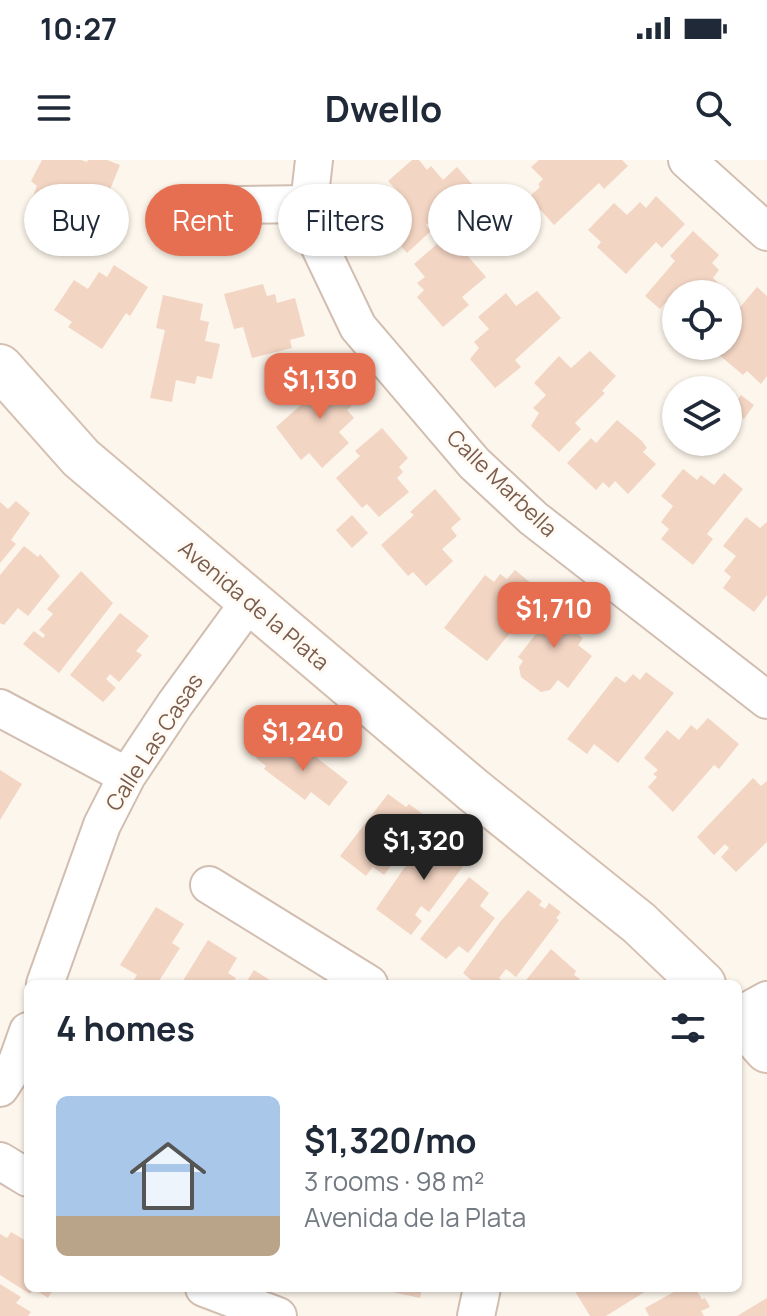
<!DOCTYPE html>
<meta charset="utf-8">
<style>
:root{--surface:#fff;--page:#f6f6f7;--text:#1f2937;--muted:#747a83;--line:#e0e1e3;--accent:#e76f51}
body{margin:0;font-family:Manrope,sans-serif;background:var(--page);color:var(--text);height:100vh;display:flex;flex-direction:column;font-size:30px;white-space:nowrap}
*{box-sizing:border-box;margin:0}
p{font-size:26px;color:var(--muted)}
.icon{flex:none;width:44px;height:44px;fill:none;stroke:currentColor;stroke-width:2;stroke-linecap:round;stroke-linejoin:round}
.map{position:relative;flex:1;overflow:hidden}
.drawer{position:absolute;left:24px;top:820px;width:718px;height:312px;display:flex;flex-direction:column;background:var(--surface);border-radius:12px;box-shadow:0 2px 6px #0004}
.drawer>*{flex:none}
.top-card{position:absolute;left:24px;top:24px;width:720px;height:72px;display:flex;gap:16px}
.tools{position:absolute;left:662px;top:120px;display:grid;gap:16px}
.tools a{display:grid;place-items:center;width:80px;height:80px;border-radius:50%;background:var(--surface);box-shadow:0 2px 6px #0004;font-size:40px}
.price{position:absolute;translate:-50% -68px;padding:0 18px;border-radius:16px;background:var(--accent);color:#fff;font-size:26px;line-height:52px;filter:drop-shadow(0 2px 4px #0008)}
.price::after{content:'';position:absolute;left:50%;top:48px;width:24px;height:18px;margin-left:-12px;background:inherit;clip-path:polygon(0 0,100% 0,50% 100%)}
.price.on{background:#222;color:#fff}
ul{padding:0;list-style:none}
li{display:flex;align-items:center;gap:24px;height:200px;padding:0 32px}
li+li{border-top:2px solid var(--line)}
li span{display:grid;place-items:center;flex:none;width:224px;height:160px;border-radius:12px;color:#555}
li>.icon{margin-inline-start:auto}
span .icon{width:96px;height:96px;fill:#fffc;stroke-width:1}
li b{font-size:34px}
h2{display:flex;justify-content:space-between;align-items:center;height:96px;padding:0 32px;font-size:34px}
.tag{padding:0 28px;border-radius:36px;background:var(--surface);box-shadow:0 2px 6px #0004;font-size:28px;line-height:72px}
.tag.on{background:var(--accent);color:#fff}
.status{display:flex;justify-content:space-between;align-items:center;height:56px;padding:0 40px;background:var(--surface);direction:ltr}
.status svg{height:22px;fill:currentColor}
header{display:flex;justify-content:space-between;align-items:center;height:104px;padding:0 32px;background:var(--surface);font-size:36px;font-weight:700}
.map>svg:first-child{display:block}
.building{fill:#f3d5c3}
.lines{fill:none;stroke-linecap:round;stroke-linejoin:round}
.street-casing{stroke:#d1beb0;stroke-width:40}
.secondary-casing{stroke:#d6c0b0;stroke-width:48}
.street{stroke:#fff;stroke-width:36}
.secondary{stroke:#fff;stroke-width:44}
.labels{text-anchor:middle;dominant-baseline:central;stroke-width:6;stroke-linejoin:round;paint-order:stroke}
.street-label{font-size:22px;fill:#7a5c4d;stroke:#fffaf3}
</style>
<div class="status"><b>10:27</b><svg viewBox="0 0 49 12"><path d="M0 12V9h3v3zM5 12V6h3v6zM10 12V3h3v9zM15 12V0h3v12zM26 1h20v11H26zM47 4h2v5h-2z"/></svg></div>
<header><svg class="icon" aria-label="menu" viewBox="0 0 24 24"><path d="M4 6h16M4 12h16M4 18h16"/></svg>Dwello<svg class="icon" aria-label="search" viewBox="0 0 24 24"><circle cx="10" cy="10" r="6"/><path d="M15 15l6 6"/></svg></header>
<div class="map">
<svg width="767" height="1156" viewBox="0 0 767 1156">
<rect width="100%" height="100%" fill="#fdf6ec"/>
<!-- building -->
<path class="building" d="M42,0h39l6,2 1,-2h19l13,5 -15,37 -14,-6 -4,10 -16,-7 -6,15 -34,-13 6,-15 -6,-5z
M412,0h7l8,10 4,-4 12,14 14,-13 15,17 -46,41 5,6 -24,22 -27,-31 12,-10 -7,-7 14,-12 -11,-12z
M539,0h83l6,6 -24,23 -5,-6 -45,42 -25,-28 11,-10 -2,-3 5,-5 -12,-12z
M656,36l29,28 -23,24 -6,-6 -30,32 -29,-27 4,-5 -13,-12 26,-27 13,12 13,-13 6,6z
M693,71l26,24 -7,8 7,7 -6,8 13,12 -4,4h-46v14l-8,-8 -8,9 -15,-13 30,-35 -5,-5z
M444,78l10,12 5,-4 27,31 -24,20 7,8 -26,22 -26,-30 7,-7 -7,-7 8,-6 -11,-13z
M114,105l34,22 -18,29 -4,-3 -24,36 -34,-22 4,-5 -18,-12 20,-30 14,9 11,-17 8,5z
M263,124l4,12 8,-2 2,9 18,-5 10,38 -15,4 2,8 -40,10 -9,-31 -9,2 -10,-35z
M757,127l10,9v80l-6,8 -14,-13 -4,4 -31,-26 3,-3h13v-16l12,-14 -4,-4z
M537,131l24,27 -46,42 6,7 -26,21 -25,-29 9,-11 -5,-6 15,-13 -11,-12 28,-24 10,13z
M163,135l40,9 -3,16 9,2 -4,19 15,3 -8,35 -15,-3 -2,8 -19,-4 -4,22 -22,-4 15,-68 -9,-2z
M590,191l26,25 -14,15 3,2 -30,30 6,6 -22,23 -28,-26 8,-13 -6,-5 13,-13 -12,-12 25,-27 12,12z
M332,211l26,29 -11,10 7,8 -15,14 10,11 -27,25 -13,-15 -8,7 -25,-33 34,-30 -3,-3z
M741,235l13,10 -10,14 -13,-10z
M617,260l25,21 5,7 -4,4 13,12 -28,30 -13,-13 -6,7 -6,-6 -7,8 -29,-27 24,-25 5,5z
M382,268l26,30 -9,9 4,5 -6,6 12,14 -30,25 -12,-13 -5,4 -26,-30 24,-22 -5,-5z
M683,309l14,11 4,-5 13,10 10,-12 19,16 -36,45 6,5 -20,26 -32,-26 8,-10 -8,-7 12,-16 -12,-10z
M435,329l26,30 -10,9 6,8 -15,13 11,12 -27,25 -13,-14 -5,4 -27,-31 33,-30 -4,-3z
M16,341l14,12 -19,27 5,4 -16,19v-61l8,7z
M352,355l16,18 -16,15 -16,-18z
M746,357l14,11 7,-6v73l-13,17 -31,-24 8,-11 -7,-6 12,-15 -13,-10z
M24,386l14,11 2,-3 20,22 -32,40 -10,-8 -14,17 -4,-2v-48z
M515,410l28,23 -56,68 -43,-33 41,-53 9,7 6,-8 7,5z
M81,411l32,32 -54,70 -36,-29 11,-13 9,7 2,-3 -6,-5 14,-16 -6,-5z
M553,439l34,25 -8,11 4,3 -5,7 14,11 -24,32 -10,-8 -8,10 -9,2 -20,-15 -2,-10 4,-6 -5,-4 20,-26 -5,-5z
M120,453l29,23 -13,15 6,4 -23,27 -9,-8 -4,5 10,9 -13,14 -33,-27z
M646,512l28,21 -56,70 -24,-19 -7,10 -20,-15 49,-63 9,7 8,-9 7,6z
M708,558l31,26 -20,25 -5,-4 -41,47 -25,-25 9,-10 -4,-3 5,-4 -14,-12 23,-28 12,10 12,-15 6,5z
M294,580l54,42 -19,24 -18,-14 -6,8 -41,-31 2,-3 -10,-8 9,-12 10,8 2,-2 5,3z
M0,610l22,14 -22,36z
M753,618l8,8 6,-5v61l-31,30 -15,-15 8,-9 -4,-4 -11,11 -17,-18z
M388,634l18,13 3,-3 18,13 -43,58 -11,-8 -7,9 -26,-20z
M461,678l15,11 -47,63 -8,-6 -6,9 7,6 -11,14 -35,-26 31,-45 22,-25 13,10 7,-10 7,5z
M469,717l20,16 -9,13 15,12 -27,35 -9,-7 -13,13 -26,-20z
M528,730l14,11 -3,4 6,4 4,-6 12,9 -5,6 3,2 -43,57 -10,-8 -7,9 8,6h-31l-13,-11 37,-51z
M156,747l28,17 -12,19 8,5 -23,36h-19l-5,-3 4,-6 -17,-10z
M208,780l29,18 -9,15 8,5 -4,6h-51z
M551,789l25,22 -2,4 6,4 -4,5h-53z
M254,810l22,14h-31z
M11,1072l17,10v46h26l-6,10 -14,-9 -4,5 -30,-19v-41l7,4z
M0,1124l21,13 -5,6 15,9 -3,4h-28z
M374,1128h48l-2,10z
M573,1128h78l-45,28h-16z
M681,1128h14l7,11 3,-1 5,9 -9,4 3,5h-55l-4,-8z
M767,1138v18h-30z"/>
<g class="lines">
<!-- street casing -->
<g class="street-casing">
<path id="street" d="M314,0l-5,44 5,31 44,92 116,136 59,55 234,182
M687,0l80,72
M180,46l129,-2
M0,548l127,68
M209,725l160,99
M45,824l57,-159 25,-49 48,-72 75,-103
M738,856l29,-16
M0,928l17,-26 11,-31
M0,1001l28,17
M204,1128l74,28
M476,1156l6,-28"/>
</g>
<!-- secondary casing -->
<g class="secondary-casing">
<path id="secondary" d="M0,207l81,91 392,332 166,133 64,61
M738,857l29,33"/>
</g>
<!-- street -->
<use href="#street" class="street"/>
<!-- secondary -->
<use href="#secondary" class="secondary"/>
</g>
<g class="labels">
<!-- street labels -->
<g class="street-label">
<text transform="translate(502 323) rotate(44)">Calle Marbella</text>
<text transform="translate(254 445) rotate(40)">Avenida de la Plata</text>
<text transform="translate(154 582) rotate(-57)">Calle Las Casas</text>
</g>
</g>
</svg>
<div class="tools">
<a><svg class="icon" aria-label="locate" viewBox="0 0 24 24"><circle cx="12" cy="12" r="6"/><path d="M12 2v4M12 18v4M2 12h4M18 12h4"/></svg></a>
<a><svg class="icon" aria-label="layers" viewBox="0 0 24 24"><path d="M12 4l9 5-9 5-9-5zM3 14l9 5 9-5"/></svg></a>
</div>
<b class="price" style="left:320px;top:261px">$1,130</b>
<b class="price" style="left:554px;top:490px">$1,710</b>
<b class="price" style="left:303px;top:613px">$1,240</b>
<b class="price on" style="left:424px;top:722px">$1,320</b>
<div class="top-card">
<a class="tag">Buy</a>
<a class="tag on">Rent</a>
<a class="tag">Filters</a>
<a class="tag">New</a>
</div>
<section class="drawer">
<h2>4 homes<svg class="icon" aria-label="filters" viewBox="0 0 24 24"><path d="M4 7h16M4 17h16"/><circle cx="9" cy="7" r="2"/><circle cx="15" cy="17" r="2"/></svg></h2>
<ul>
<li><span style="background:linear-gradient(#a9c7e8 75%,#b9a48a 0)"><svg class="icon" aria-label="home" viewBox="0 0 24 24"><path d="M3 11l9-7 9 7M6 9v11h12V9"/></svg></span><div><b>$1,320/mo</b><p>3 rooms · 98 m²</p><p>Avenida de la Plata</p></div></li>
</ul>
</section>
</div>
